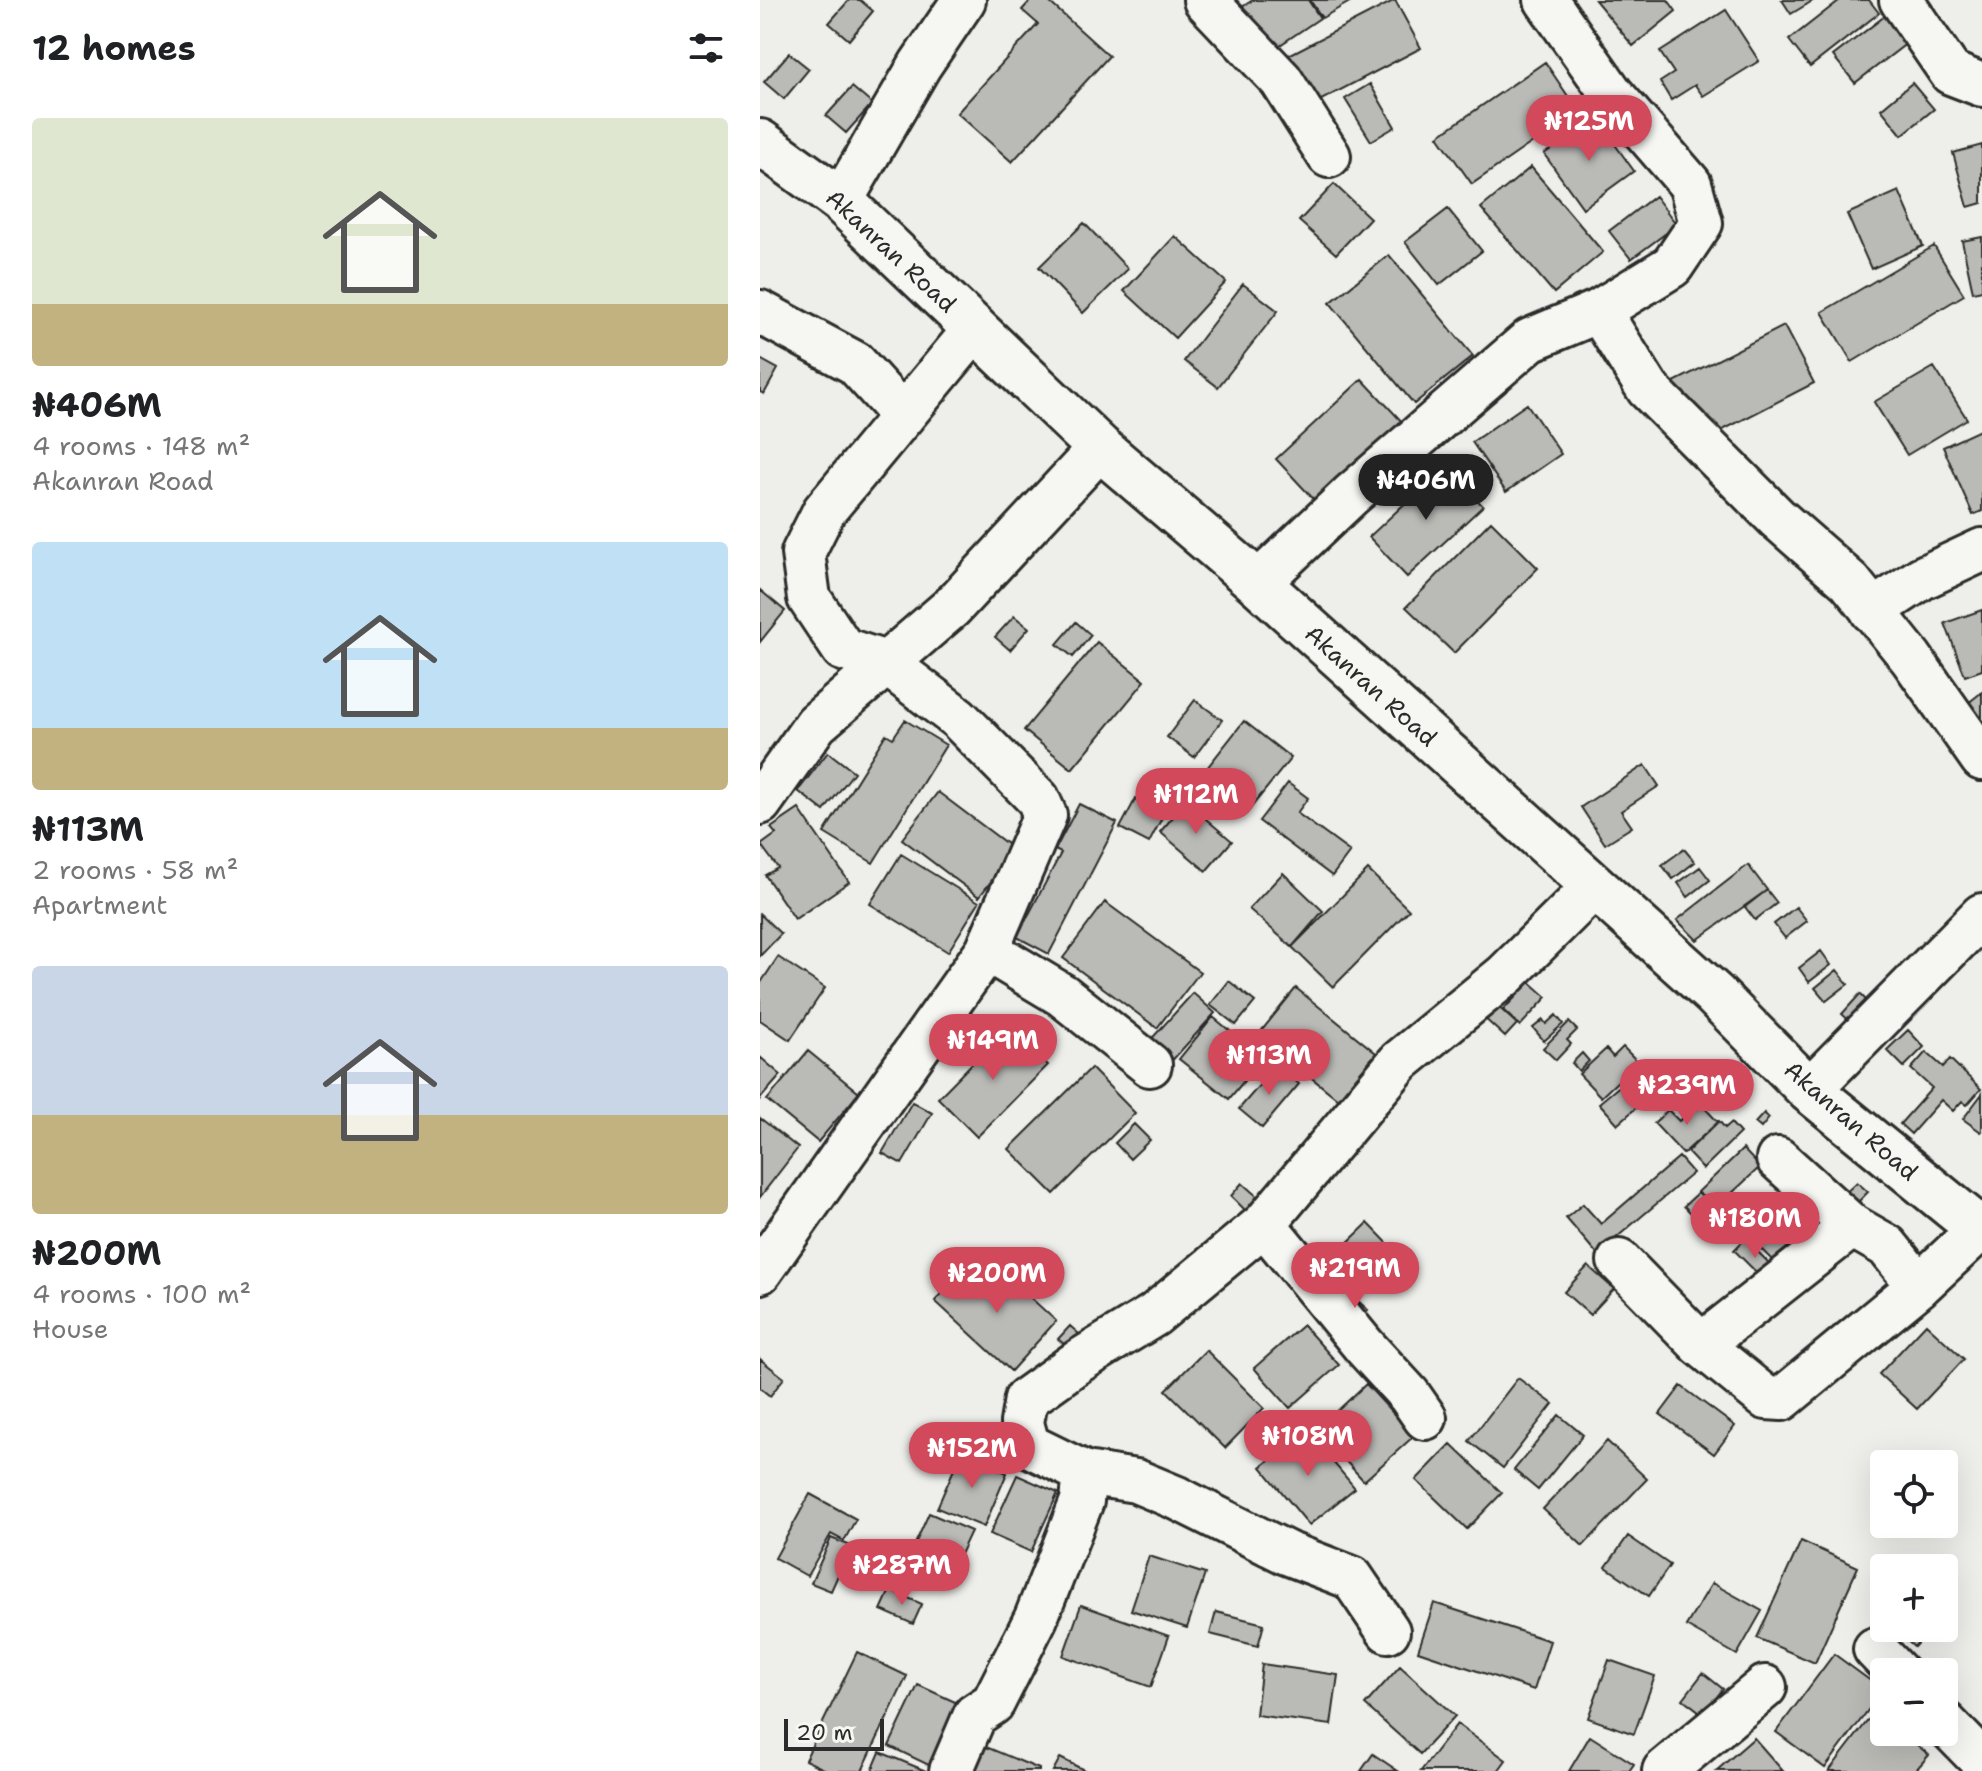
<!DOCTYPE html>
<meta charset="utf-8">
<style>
:root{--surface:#fff;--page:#f2f2f2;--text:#202124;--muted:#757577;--accent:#d1495b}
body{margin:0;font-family:"Shantell Sans",sans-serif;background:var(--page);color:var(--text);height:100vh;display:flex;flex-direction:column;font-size:30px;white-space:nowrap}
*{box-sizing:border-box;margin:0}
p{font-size:26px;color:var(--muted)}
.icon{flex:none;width:44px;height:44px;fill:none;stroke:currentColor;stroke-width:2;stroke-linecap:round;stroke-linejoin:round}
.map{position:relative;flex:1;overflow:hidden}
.side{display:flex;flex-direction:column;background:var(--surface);width:760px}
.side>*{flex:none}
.controls{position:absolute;left:1110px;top:1450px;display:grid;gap:16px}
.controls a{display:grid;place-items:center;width:88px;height:88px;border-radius:8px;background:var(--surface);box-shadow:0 8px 32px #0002;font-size:40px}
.scale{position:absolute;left:24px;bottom:20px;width:100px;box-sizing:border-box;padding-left:8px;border:4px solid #2b2b2b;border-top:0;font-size:22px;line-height:28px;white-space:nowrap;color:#2b2b2b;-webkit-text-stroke:6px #f6f6f2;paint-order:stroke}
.price{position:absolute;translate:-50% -68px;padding:0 18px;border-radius:28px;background:var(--accent);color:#fff;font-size:26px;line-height:52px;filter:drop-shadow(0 2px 4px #0008)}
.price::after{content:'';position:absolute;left:50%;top:48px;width:24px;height:18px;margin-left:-12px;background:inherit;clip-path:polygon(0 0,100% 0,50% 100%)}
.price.active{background:#222;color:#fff}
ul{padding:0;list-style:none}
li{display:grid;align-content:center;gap:16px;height:424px;padding:0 32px}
li span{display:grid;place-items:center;height:248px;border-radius:8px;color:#555}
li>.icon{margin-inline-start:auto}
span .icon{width:144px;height:144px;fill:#fffc;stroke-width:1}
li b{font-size:34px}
h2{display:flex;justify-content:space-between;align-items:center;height:96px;padding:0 32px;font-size:34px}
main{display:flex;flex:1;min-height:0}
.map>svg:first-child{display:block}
.building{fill:#babab7;stroke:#2b2b2b;stroke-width:2}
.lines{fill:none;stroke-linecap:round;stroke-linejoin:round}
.minor-casing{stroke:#2b2b2b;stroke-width:48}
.major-casing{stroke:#2b2b2b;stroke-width:50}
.minor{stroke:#f6f6f2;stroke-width:42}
.major{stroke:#f6f6f2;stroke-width:44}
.labels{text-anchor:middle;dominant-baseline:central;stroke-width:6;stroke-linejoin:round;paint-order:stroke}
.street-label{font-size:24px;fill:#2b2b2b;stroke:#f6f6f2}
</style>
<main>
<section class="side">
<h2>12 homes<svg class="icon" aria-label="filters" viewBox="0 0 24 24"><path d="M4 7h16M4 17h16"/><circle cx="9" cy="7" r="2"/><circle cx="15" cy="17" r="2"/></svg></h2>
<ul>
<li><span style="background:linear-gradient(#dfe7d0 75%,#c2b280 0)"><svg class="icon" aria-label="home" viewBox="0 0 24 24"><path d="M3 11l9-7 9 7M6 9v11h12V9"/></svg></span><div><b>₦406M</b><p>4 rooms · 148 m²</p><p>Akanran Road</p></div></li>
<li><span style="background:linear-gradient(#bfe0f5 75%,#c2b280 0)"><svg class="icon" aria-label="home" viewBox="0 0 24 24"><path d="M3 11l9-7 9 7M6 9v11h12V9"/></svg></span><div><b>₦113M</b><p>2 rooms · 58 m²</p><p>Apartment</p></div></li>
<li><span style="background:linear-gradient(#c9d6e8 60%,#c2b280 0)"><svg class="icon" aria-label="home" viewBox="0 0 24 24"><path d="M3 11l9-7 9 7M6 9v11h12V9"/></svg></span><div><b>₦200M</b><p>4 rooms · 100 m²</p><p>House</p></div></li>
</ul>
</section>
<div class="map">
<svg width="1222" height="1771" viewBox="0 0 1222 1771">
<rect width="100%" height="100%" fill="#eeeeea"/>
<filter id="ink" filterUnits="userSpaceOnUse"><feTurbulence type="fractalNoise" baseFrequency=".0125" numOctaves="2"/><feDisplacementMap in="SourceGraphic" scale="16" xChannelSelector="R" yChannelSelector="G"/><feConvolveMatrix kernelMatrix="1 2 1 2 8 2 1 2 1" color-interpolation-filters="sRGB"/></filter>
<g filter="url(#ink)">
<!-- building -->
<path class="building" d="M89,0h11l13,11 -24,29 -20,-17z
M271,0h16l62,56 -97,106 -55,-49 81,-89 -16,-14z
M493,0h55l12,18 -49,33 -29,-44z
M550,0h43l-31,18z
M635,0l26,48 -115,60 -25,-49z
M835,0h73l8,11 -43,35z
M1022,0h32l-23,14z
M1080,0h29l10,13 -69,54 -21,-27z
M966,10l33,51 -56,35 -8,-11 -24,15 -11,-18 14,-9 -14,-21z
M1125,16l22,27 -52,40 -22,-27z
M29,53l20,16 -25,30 -20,-17z
M785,62l33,49 -106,73 -34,-48z
M1152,83l22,26 -32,26 -21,-26z
M610,84l25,43 -24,14 -26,-42z
M92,87l20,17 -26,29 -20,-17z
M836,118l38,53 -51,37 -39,-54z
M1222,145v58l-14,4 -15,-54z
M771,167l72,85 -49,41 -73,-85z
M574,184l36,34 -34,36 -37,-33z
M1139,191l24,55 -52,23 -24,-55z
M895,196l22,29 -46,34 -22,-28z
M688,209l34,42 -43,34 -34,-43z
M324,223l44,46 -45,44 -44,-46z
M415,236l51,46 -51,56 -51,-47z
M1222,237v53l-9,2 -11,-51z
M1174,246l30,49 -112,67 -30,-50z
M629,255l84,101 -59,48 -84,-101z
M483,284l35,27 -60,76 -34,-26z
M1024,326l30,57 -97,50 -49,-48z
M0,359l18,10 -14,25 -4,-2z
M1174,367l33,52 -60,36 -33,-53z
M602,379l43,46 -86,80 -43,-46z
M767,404l34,50 -55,38 -34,-50z
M1222,429v82l-9,4 -30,-68z
M685,466l38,40 -76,71 -38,-40z
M731,521l47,47 -84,85 -48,-46z
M0,590l25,21 -25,31z
M1222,610v60l-17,6 -20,-53z
M254,616l15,12 -19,22 -15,-13z
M316,622l15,13 -18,22 -16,-13z
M337,642l48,39 -73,88 -48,-39z
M1222,692v42l-20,-26z
M435,700l27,20 -28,37 -27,-20z
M145,720l41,25 -73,118 -49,-30 62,-99 7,4z
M484,721l47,37 -42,52 -46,-37z
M68,752l26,20 -30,39 -26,-20z
M885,765l14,21 -38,25 11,16 -27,17 -24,-37z
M528,783l20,15 -11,15 53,39 -18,24 -73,-55z
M178,792l77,58 -36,47 -77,-58z
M376,798l29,14 -16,31 -29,-15z
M426,802l46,39 -26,30 -46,-39z
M319,804l38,19 -68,131 -32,-17 44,-84 -6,-3z
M39,809l50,73 -54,37 -30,-44 13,-7 -17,-23 15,-11 -5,-6z
M924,849l11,13 -22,17 -11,-14z
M141,854l78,48 -31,50 -78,-48z
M988,865l19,25 -70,50 -20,-20z
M940,867l10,13 -22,17 -10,-14z
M608,870l41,40 -76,77 -41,-40z
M523,873l40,38 -31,36 -43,-38z
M1007,890l10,13 -22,17 -10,-13z
M345,902l95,70 -43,56 -94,-70z
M1036,907l11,14 -22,17 -11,-14z
M0,914l21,20 -21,22z
M1061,951l10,14 -22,17 -10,-14z
M18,957l47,31 -35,52 -30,-20v-36z
M1077,970l11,14 -22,17 -11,-13z
M469,981l26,21 -19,23 -26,-20z
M770,982l17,15 -27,29 -17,-16z
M536,988l80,65 -38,46 -80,-64z
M433,993l22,20 -47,52 -22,-20z
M1100,994l14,14 -17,20 -15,-14z
M733,1002l24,22 -12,13 -24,-22z
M796,1015l7,9 -19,17 -11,-13 10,-8 3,4z
M453,1017l50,41 -34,41 -50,-40z
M809,1022l8,8 -10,10 4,4 -15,16 -13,-12z
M248,1027l40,38 -71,72 -39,-39z
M1148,1030l16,17 -20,20 -17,-17z
M863,1047l15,15 -37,35 -22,-23 27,-25 7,8z
M48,1051l51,42 -41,49 -51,-42z
M1166,1052l17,15 7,-8 31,30 -14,16 -5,-4 -9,10 -12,-11 -30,34 -11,-10 32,-36 -21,-19z
M822,1053l7,8 -10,10 -7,-8z
M0,1057l21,18 -21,24z
M517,1065l22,19 -37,44 -23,-19z
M331,1068l44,45 -81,81 -45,-45z
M868,1079l18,20 -28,25 -19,-21z
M1222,1094v37l-1,1 -18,-13z
M152,1102l20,11 -30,51 -20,-11z
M939,1102l19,20 -35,32 -29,-31 14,-13 11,11z
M1004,1113l5,5 -8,10 -6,-5z
M0,1118l38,30 -38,49z
M959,1121l6,7 6,-5 9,10 -37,36 -16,-17z
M374,1124l16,16 -20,19 -15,-16z
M983,1149l17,18 -45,42 -17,-17z
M919,1157l14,16 -96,81 -31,-36 17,-14 18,20z
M1097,1182l11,10 -16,16 -11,-11z
M482,1183l17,15 -12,14 -16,-16z
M938,1193l17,17 -14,13 -17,-17z
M1029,1199l31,30 -39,40 -31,-31z
M608,1223l32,33 -52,52 -33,-34z
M985,1239l31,31 -11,11 -31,-31z
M235,1265l61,56 -45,50 -76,-70 22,-24 9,8 11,-12 6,6z
M828,1266l26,23 -24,26 -26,-23z
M595,1298l13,12 -14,13 -12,-12z
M1166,1324l38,35 -47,50 -38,-35z
M543,1325l36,40 -49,43 -36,-40z
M310,1326l17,15 -12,13 -17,-15z
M446,1350l58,58 -39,40 -59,-58z
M0,1359l24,19 -14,18 -10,-8z
M758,1378l35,26 -50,64 -34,-27z
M606,1384l48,52 -50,45 -47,-51z
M921,1386l54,40 -21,28 -54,-40z
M799,1415l24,20 -45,55 -24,-20z
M546,1430l49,58 -46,37 -48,-58z
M847,1441l40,38 -64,67 -40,-37z
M691,1444l51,49 -35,36 -51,-49z
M201,1453l46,20 -23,54 -47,-19z
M257,1475l41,18 -27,59 -41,-18z
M1184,1491l9,5 -9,16z
M50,1494l46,25 -12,22 -13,-7 -24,42 -32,-18z
M169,1513l42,18 -23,49 -41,-18z
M868,1536l42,29 -21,31 -43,-29z
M71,1538l20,8 -20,45 -20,-8z
M1041,1541l57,26 -43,96 -58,-25z
M389,1556l56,18 -18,54 -56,-18z
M952,1583l50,28 -25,44 -51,-29z
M130,1590l32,14 -9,20 -32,-14z
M674,1603l116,38 -16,49 -116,-39z
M321,1605l88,31 -18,51 -88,-31z
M456,1612l48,12 -6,22 -48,-12z
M1133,1628h38l-17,19z
M97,1652l50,24 -45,95h-34l-23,-11z
M1074,1654l49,36 -58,78 -49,-36z
M849,1660l46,16 -21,58 -46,-16z
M502,1664l76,11 -7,50 -75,-10z
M640,1666l55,50 -35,38 -55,-49z
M943,1673l20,16 -20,25 -20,-15z
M158,1685l46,21 -29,62 -46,-22z
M1116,1710l8,7v15h18l27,23 -14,16h-86z
M697,1724l49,36 -8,11h-77z
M830,1736l44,28 -5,7h-60z
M994,1738l29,33h-67z
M214,1742l65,27v2h-77z
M120,1752l46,19h-54z
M613,1754l25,17h-37z
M300,1758l26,13h-33z"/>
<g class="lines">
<!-- minor casing -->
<g class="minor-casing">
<path id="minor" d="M445,0l76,80 48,76
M1141,0l50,73 31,12
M81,201l79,-136 44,-65
M839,311l49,78 129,129 73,64 61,76 71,101
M0,312l95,51 48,53
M498,583l93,-88 179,-155 69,-29 73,-45 29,-43 -11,-39 -78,-90 -66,-94
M1112,611l50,-33 60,-28
M0,803l56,-79 136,-117 148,-159
M227,950l75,45 88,70
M1049,1090l173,-175
M1018,1159l74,67
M504,1224l100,122 45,49 16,23
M859,1261l82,84 65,53 16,1 137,-113 61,-57
M0,1272l227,-322 58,-135 -7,-16 -80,-81 -72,-55 -43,-14 -34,-51 -6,-45 21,-42 151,-182
M941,1345l151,-119 35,20 32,40
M325,1473l51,8 41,17 110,55 65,25 36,53
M1115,1649l22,23
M1184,1722l38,39
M191,1771l24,-56 18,-12 43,-85 46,-117 3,-28 -57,-28 -6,-22 4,-24 53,-38 75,-46 110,-91 136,-163 105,-86 89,-88
M904,1771l101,-84"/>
</g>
<!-- major casing -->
<g class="major-casing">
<path id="major" d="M0,142l81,59 259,247 158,135 456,411 95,96 173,141"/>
</g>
<!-- minor -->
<use href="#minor" class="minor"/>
<!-- major -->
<use href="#major" class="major"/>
</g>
</g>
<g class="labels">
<!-- street labels -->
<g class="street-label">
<text transform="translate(131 251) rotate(43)">Akanran Road</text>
<text transform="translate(611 686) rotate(42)">Akanran Road</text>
<text transform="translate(1091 1121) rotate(41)">Akanran Road</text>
</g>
</g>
</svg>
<div class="controls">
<a><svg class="icon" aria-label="locate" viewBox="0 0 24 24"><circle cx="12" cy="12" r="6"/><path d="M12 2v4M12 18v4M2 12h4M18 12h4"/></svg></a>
<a>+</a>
<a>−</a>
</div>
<div class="scale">20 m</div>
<b class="price" style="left:829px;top:163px">₦125M</b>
<b class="price active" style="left:666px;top:522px">₦406M</b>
<b class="price" style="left:436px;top:836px">₦112M</b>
<b class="price" style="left:233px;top:1082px">₦149M</b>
<b class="price" style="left:509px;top:1097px">₦113M</b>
<b class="price" style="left:927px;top:1127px">₦239M</b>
<b class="price" style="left:995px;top:1260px">₦180M</b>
<b class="price" style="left:595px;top:1310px">₦219M</b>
<b class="price" style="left:237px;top:1315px">₦200M</b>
<b class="price" style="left:548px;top:1478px">₦108M</b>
<b class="price" style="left:212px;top:1490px">₦152M</b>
<b class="price" style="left:142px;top:1607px">₦287M</b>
</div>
</main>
